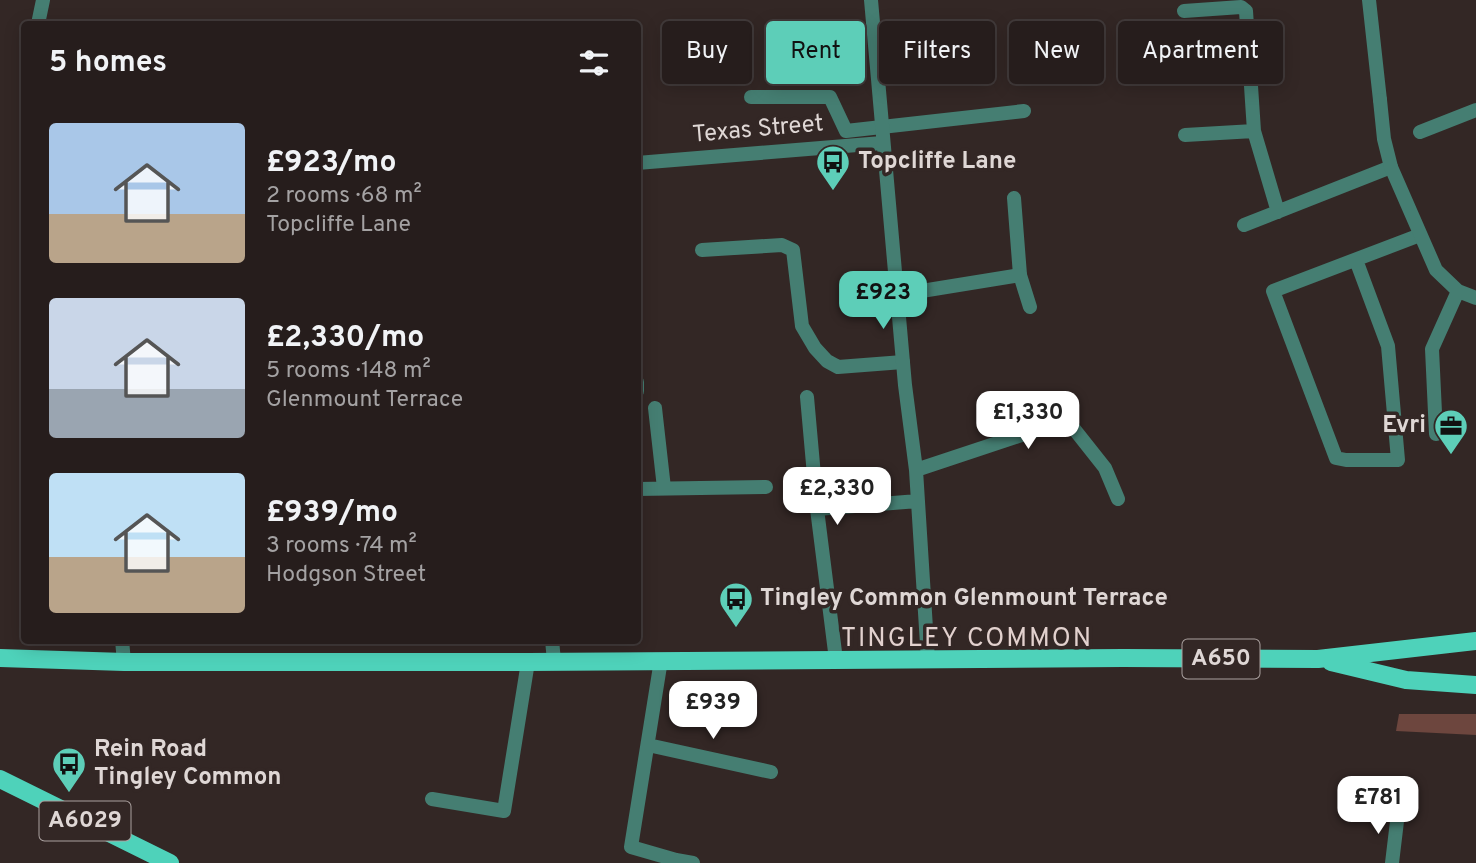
<!DOCTYPE html>
<meta charset="utf-8">
<style>
:root{--surface:#261d1c;--page:#322a29;--text:#f1f3f6;--muted:#a4a2a3;--line:#423b3b;--accent:#5dceb8}
body{margin:0;font-family:Overpass,sans-serif;background:var(--page);color:var(--text);height:100vh;display:flex;flex-direction:column;font-size:26px;white-space:nowrap}
*{box-sizing:border-box;margin:0}
p{font-size:23px;color:var(--muted)}
.icon{flex:none;width:38px;height:38px;fill:none;stroke:currentColor;stroke-width:2;stroke-linecap:round;stroke-linejoin:round}
.map{position:relative;flex:1;overflow:hidden}
.drawer{position:absolute;left:21px;top:21px;width:620px;height:623px;display:flex;flex-direction:column;background:var(--surface);border-radius:7px;box-shadow:0 4px 18px #0003,0 0 0 2px var(--line)}
.drawer>*{flex:none}
.top-card{position:absolute;left:662px;top:21px;width:665px;height:63px;display:flex;gap:14px}
.price{position:absolute;translate:-50% -60px;padding:0 16px;border-radius:14px;background:#fff;color:#222;font-size:23px;line-height:46px;filter:drop-shadow(0 2px 4px #0008)}
.price::after{content:'';position:absolute;left:50%;top:42px;width:21px;height:16px;margin-left:-10px;background:inherit;clip-path:polygon(0 0,100% 0,50% 100%)}
.price.current{background:var(--accent);color:#111}
ul{padding:0;list-style:none}
li{display:flex;align-items:center;gap:21px;height:175px;padding:0 28px}
li span{display:grid;place-items:center;flex:none;width:196px;height:140px;border-radius:7px;color:#555}
li>.icon{margin-inline-start:auto}
span .icon{width:84px;height:84px;fill:#fffc;stroke-width:1}
li b{font-size:30px}
h2{display:flex;justify-content:space-between;align-items:center;height:84px;padding:0 28px;font-size:30px}
.tag{padding:0 24px;border-radius:7px;background:var(--surface);box-shadow:0 4px 18px #0003,0 0 0 2px var(--line);font-size:24px;line-height:63px}
.tag.current{background:var(--accent);color:#111}
.map>svg:first-child{display:block}
.green{fill:#6d463e}
.lines{fill:none;stroke-linecap:round;stroke-linejoin:round}
.lane{stroke:#457e72;stroke-width:14}
.street{stroke:#457e72;stroke-width:14}
.primary{stroke:#4ed2ba;stroke-width:18}
.labels{text-anchor:middle;dominant-baseline:central;stroke-width:7;stroke-linejoin:round;paint-order:stroke}
.shield{fill:#332725;stroke:#aba2a0;stroke-width:2}
.shield-label{font-size:23px;font-weight:bold;fill:#dfd7d5}
.street-label{font-size:24px;fill:#dfd7d5;stroke:#332725}
.poi-label{font-size:24px;font-weight:bold;fill:#dfd7d5;stroke:#332725;text-anchor:start}
.neighbourhood-label{font-size:26px;letter-spacing:2px;fill:#e2d1ce;stroke:#332725}
</style>
<div class="map">
<svg width="1476" height="863" viewBox="0 0 1476 863">
<rect width="100%" height="100%" fill="#332725"/>
<!-- green -->
<path class="green" d="M1399,714h77v21l-80,-4z"/>
<g class="lines">
<!-- lane -->
<path class="lane" d="M1369,0l11,100
M1184,11l57,-4 5,4 8,120 24,81
M38,24l5,-24
M1188,74l62,-4
M751,97h79l16,34 178,-20
M1420,132l56,-22
M1185,135l69,-4
M1014,198l6,77
M1244,225l147,-58
M702,250l80,-5 11,5 9,76 13,22 12,13 11,6 65,-5
M1356,260l32,86 10,114h-52l-10,-2 -63,-167 147,-56
M637,382v9
M655,408l9,80
M637,489l129,-2
M552,640l2,21
M432,799l72,12 24,-149"/>
<!-- street -->
<path class="street" d="M871,0l34,385 11,85 12,190
M1380,100l4,39 7,28 45,103 22,21 18,7
M637,163l245,-20
M897,295l123,-20 10,32
M807,397l10,112 19,151
M1436,434l-4,-85 26,-58
M916,470l151,-50 38,48 13,31
M817,509l101,-8
M122,640l2,22
M661,660l-30,187 45,13 17,3
M648,745l123,27
M1392,863l6,-50"/>
<!-- primary -->
<path class="primary" d="M0,658l124,4h404l595,-4 195,1 158,-18
M1331,662l75,18 70,5
M0,779l170,84"/>
</g>
<!-- icons -->
<defs>
<g id="bus-pin" transform="scale(1.75)"><path d="M0 17L-7.5 6A9.5 9.5 0 1 1 7.5 6Z" fill="#5dceb8" stroke="#332725"/><path d="M-5-6H5V4H4V6H2V4H-2V6H-4V4H-5ZM-3.5-4V0h7V-4ZM-3.5 1.2v1.5H-2V1.2ZM2 1.2v1.5H3.5V1.2Z" fill="#111"/></g>
<g id="office-pin" transform="scale(1.75)"><path d="M0 17L-7.5 6A9.5 9.5 0 1 1 7.5 6Z" fill="#5dceb8" stroke="#332725"/><path d="M-6-3h4V-5.5h4V-3h4V5H-6ZM-1-4.5V-3h2v-1.5ZM-6 0V1H6V0Z" fill="#111"/></g>
</defs>
<g fill-rule="evenodd">
<use href="#bus-pin" x="833" y="162"/>
<use href="#office-pin" x="1451" y="426"/>
<use href="#bus-pin" x="736" y="599"/>
<use href="#bus-pin" x="69" y="764"/>
</g>
<g class="labels">
<!-- shield labels -->
<g class="shield">
<rect x="1182.5" y="639.5" width="77" height="39" rx="5"/>
<rect x="39.5" y="801.5" width="91" height="39" rx="5"/>
</g>
<g class="shield-label">
<text x="1221" y="659">A650</text>
<text x="85" y="821">A6029</text>
</g>
<!-- street labels -->
<g class="street-label">
<text transform="translate(758 130) rotate(-5)">Texas Street</text>
</g>
<!-- poi labels -->
<g class="poi-label">
<text x="858" y="162">Topcliffe Lane</text>
<text x="1426" y="426" text-anchor="end">Evri</text>
<text x="760" y="599">Tingley Common Glenmount Terrace</text>
<text x="94" y="750">Rein Road<tspan x="94" dy="28">Tingley Common</tspan></text>
</g>
<!-- neighbourhood labels -->
<g class="neighbourhood-label">
<text x="967" y="639">TINGLEY COMMON</text>
</g>
</g>
</svg>
<b class="price current" style="left:883px;top:331px">£923</b>
<b class="price" style="left:1028px;top:451px">£1,330</b>
<b class="price" style="left:837px;top:527px">£2,330</b>
<b class="price" style="left:713px;top:741px">£939</b>
<b class="price" style="left:1378px;top:836px">£781</b>
<div class="top-card">
<a class="tag">Buy</a>
<a class="tag current">Rent</a>
<a class="tag">Filters</a>
<a class="tag">New</a>
<a class="tag">Apartment</a>
</div>
<section class="drawer">
<h2>5 homes<svg class="icon" aria-label="filters" viewBox="0 0 24 24"><path d="M4 7h16M4 17h16"/><circle cx="9" cy="7" r="2"/><circle cx="15" cy="17" r="2"/></svg></h2>
<ul>
<li><span style="background:linear-gradient(#a9c7e8 65%,#b9a48a 0)"><svg class="icon" aria-label="home" viewBox="0 0 24 24"><path d="M3 11l9-7 9 7M6 9v11h12V9"/></svg></span><div><b>£923/mo</b><p>2 rooms · 68 m²</p><p>Topcliffe Lane</p></div></li>
<li><span style="background:linear-gradient(#c9d6e8 65%,#9aa5b1 0)"><svg class="icon" aria-label="home" viewBox="0 0 24 24"><path d="M3 11l9-7 9 7M6 9v11h12V9"/></svg></span><div><b>£2,330/mo</b><p>5 rooms · 148 m²</p><p>Glenmount Terrace</p></div></li>
<li><span style="background:linear-gradient(#bfe0f5 60%,#b9a48a 0)"><svg class="icon" aria-label="home" viewBox="0 0 24 24"><path d="M3 11l9-7 9 7M6 9v11h12V9"/></svg></span><div><b>£939/mo</b><p>3 rooms · 74 m²</p><p>Hodgson Street</p></div></li>
</ul>
</section>
</div>
